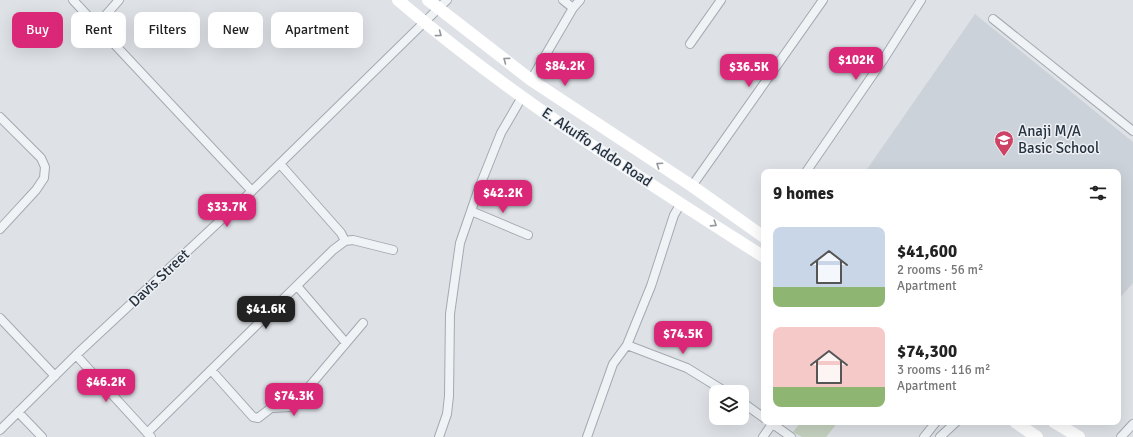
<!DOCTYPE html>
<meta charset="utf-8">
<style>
:root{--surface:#fff;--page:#f2f2f2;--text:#222;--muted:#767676;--accent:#db2777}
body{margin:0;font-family:Signika,sans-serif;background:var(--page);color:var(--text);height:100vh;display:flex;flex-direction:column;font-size:15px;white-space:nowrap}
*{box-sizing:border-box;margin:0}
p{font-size:13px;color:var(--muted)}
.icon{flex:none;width:22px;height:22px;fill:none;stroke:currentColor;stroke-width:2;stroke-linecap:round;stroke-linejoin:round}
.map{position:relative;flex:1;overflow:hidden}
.drawer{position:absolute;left:761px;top:169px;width:360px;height:256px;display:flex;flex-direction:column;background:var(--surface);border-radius:8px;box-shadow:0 4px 16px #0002}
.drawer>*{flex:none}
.banner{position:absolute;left:12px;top:12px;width:380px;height:36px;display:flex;gap:8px}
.buttons{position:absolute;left:709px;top:385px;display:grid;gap:8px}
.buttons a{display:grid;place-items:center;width:40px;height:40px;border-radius:8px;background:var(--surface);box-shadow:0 4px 16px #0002;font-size:20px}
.price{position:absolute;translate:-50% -34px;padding:0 9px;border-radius:8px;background:var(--accent);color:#fff;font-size:13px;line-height:26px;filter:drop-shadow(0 1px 2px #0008)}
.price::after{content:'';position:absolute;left:50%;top:24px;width:12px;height:9px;margin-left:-6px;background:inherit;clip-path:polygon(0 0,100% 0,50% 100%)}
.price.active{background:#222;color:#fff}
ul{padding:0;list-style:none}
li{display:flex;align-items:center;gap:12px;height:100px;padding:0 12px}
li span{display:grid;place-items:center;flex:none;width:112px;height:80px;border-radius:8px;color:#555}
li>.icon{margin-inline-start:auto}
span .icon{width:48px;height:48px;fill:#fffc;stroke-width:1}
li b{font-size:17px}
h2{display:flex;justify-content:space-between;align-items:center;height:48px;padding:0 12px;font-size:17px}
.pill{padding:0 14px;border-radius:8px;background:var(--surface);box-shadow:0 4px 16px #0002;font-size:14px;line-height:36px}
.pill.active{background:var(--accent);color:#fff}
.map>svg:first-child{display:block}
.built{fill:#ccd2d9}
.green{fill:#c5d1bf}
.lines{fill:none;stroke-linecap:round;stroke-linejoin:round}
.minor-casing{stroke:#a3aab1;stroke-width:10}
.minor{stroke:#f0f3f6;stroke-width:8}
.secondary{stroke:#fff;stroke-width:12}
.oneway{stroke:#93989e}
.labels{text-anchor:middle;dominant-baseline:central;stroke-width:3;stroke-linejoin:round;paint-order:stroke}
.poi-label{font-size:15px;fill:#27323e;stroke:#edf1f5;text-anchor:start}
.street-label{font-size:15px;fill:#27323e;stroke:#edf1f5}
</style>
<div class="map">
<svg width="1133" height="437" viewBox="0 0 1133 437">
<rect width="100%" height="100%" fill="#dee2e7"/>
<!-- built -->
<path class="built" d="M975,14l158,128v141l-15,17v-128h-253z"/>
<!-- green -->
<path class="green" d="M801,422h37l-12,15h-24l-9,-5z"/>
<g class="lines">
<!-- minor casing -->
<g class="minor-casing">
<path id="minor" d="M73,0l179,191
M563,0l10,8
M993,19l140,112
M97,25l22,-25
M690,44l31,-44
M531,80l42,-72 7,-8
M0,117l41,41 4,9 -1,11 -8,12 -36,39
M280,164l61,69 4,8
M806,172l77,-112 38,-60
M692,186l131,-186
M471,211l57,24
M297,286l49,57
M0,318l55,58
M627,345l60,23 39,24
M76,355l75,82
M211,370l42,47 5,1 13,-10 21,-1 71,-84
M742,402l22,16
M18,412l24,25
M770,422l21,15
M0,430l76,-75 176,-164 195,-191
M147,433l186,-183 12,-9 8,-1 40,10
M439,437l8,-23 2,-18 1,-82 10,-71 19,-55 22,-55 21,-36
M587,437l26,-73 14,-19 24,-59 23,-71 7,-12
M763,437l9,-13 4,-2
M924,437l12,-15
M940,437l16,-15
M1121,437l12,-13"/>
</g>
<!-- minor -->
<use href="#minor" class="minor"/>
<!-- secondary -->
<path class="secondary" d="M398,0c113,97 241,177 366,257
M428,0l103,80 161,106 72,51
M1015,422l22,15
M1054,422l25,15"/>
</g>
<!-- one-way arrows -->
<defs><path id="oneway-chevron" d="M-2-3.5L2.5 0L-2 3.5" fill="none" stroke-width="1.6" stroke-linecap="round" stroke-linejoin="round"/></defs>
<g class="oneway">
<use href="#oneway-chevron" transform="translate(439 34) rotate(37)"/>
<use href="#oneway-chevron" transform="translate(506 60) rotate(-143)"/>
<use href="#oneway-chevron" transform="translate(659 165) rotate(-146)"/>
<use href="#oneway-chevron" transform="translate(714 224) rotate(33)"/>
</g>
<!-- icons -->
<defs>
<g id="school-pin" transform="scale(1)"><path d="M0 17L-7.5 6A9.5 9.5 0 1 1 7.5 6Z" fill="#cc4366" stroke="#edf1f5"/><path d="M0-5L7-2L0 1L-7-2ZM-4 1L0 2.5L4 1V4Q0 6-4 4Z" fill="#fff"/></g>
</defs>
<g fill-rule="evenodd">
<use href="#school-pin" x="1004" y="140"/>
</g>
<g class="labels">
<!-- poi labels -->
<g class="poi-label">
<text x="1018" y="131">Anaji M/A<tspan x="1018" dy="17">Basic School</tspan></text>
</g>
<!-- street labels -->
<g class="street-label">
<text transform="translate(597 147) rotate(34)">E. Akuffo Addo Road</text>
<text transform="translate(159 278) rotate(-43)">Davis Street</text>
</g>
</g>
</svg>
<div class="buttons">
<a><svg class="icon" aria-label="layers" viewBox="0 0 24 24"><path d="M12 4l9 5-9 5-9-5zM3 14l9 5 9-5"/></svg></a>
</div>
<b class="price" style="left:856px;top:81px">$102K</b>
<b class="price" style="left:565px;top:87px">$84.2K</b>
<b class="price" style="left:749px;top:88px">$36.5K</b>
<b class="price" style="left:503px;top:214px">$42.2K</b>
<b class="price" style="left:227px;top:228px">$33.7K</b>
<b class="price active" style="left:266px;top:330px">$41.6K</b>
<b class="price" style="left:683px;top:355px">$74.5K</b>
<b class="price" style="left:106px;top:403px">$46.2K</b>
<b class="price" style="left:294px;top:417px">$74.3K</b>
<div class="banner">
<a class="pill active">Buy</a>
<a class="pill">Rent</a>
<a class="pill">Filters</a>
<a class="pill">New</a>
<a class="pill">Apartment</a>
</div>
<section class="drawer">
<h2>9 homes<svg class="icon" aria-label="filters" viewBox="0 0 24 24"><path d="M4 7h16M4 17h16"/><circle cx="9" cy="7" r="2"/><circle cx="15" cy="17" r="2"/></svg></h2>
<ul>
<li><span style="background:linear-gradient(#c9d6e8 75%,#8fb573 0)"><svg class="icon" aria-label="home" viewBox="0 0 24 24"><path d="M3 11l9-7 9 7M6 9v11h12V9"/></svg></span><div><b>$41,600</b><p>2 rooms · 56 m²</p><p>Apartment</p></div></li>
<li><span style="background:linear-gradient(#f6c9c9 75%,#8fb573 0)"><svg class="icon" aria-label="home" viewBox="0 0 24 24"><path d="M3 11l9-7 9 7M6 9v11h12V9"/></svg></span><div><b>$74,300</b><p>3 rooms · 116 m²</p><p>Apartment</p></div></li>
</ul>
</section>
</div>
